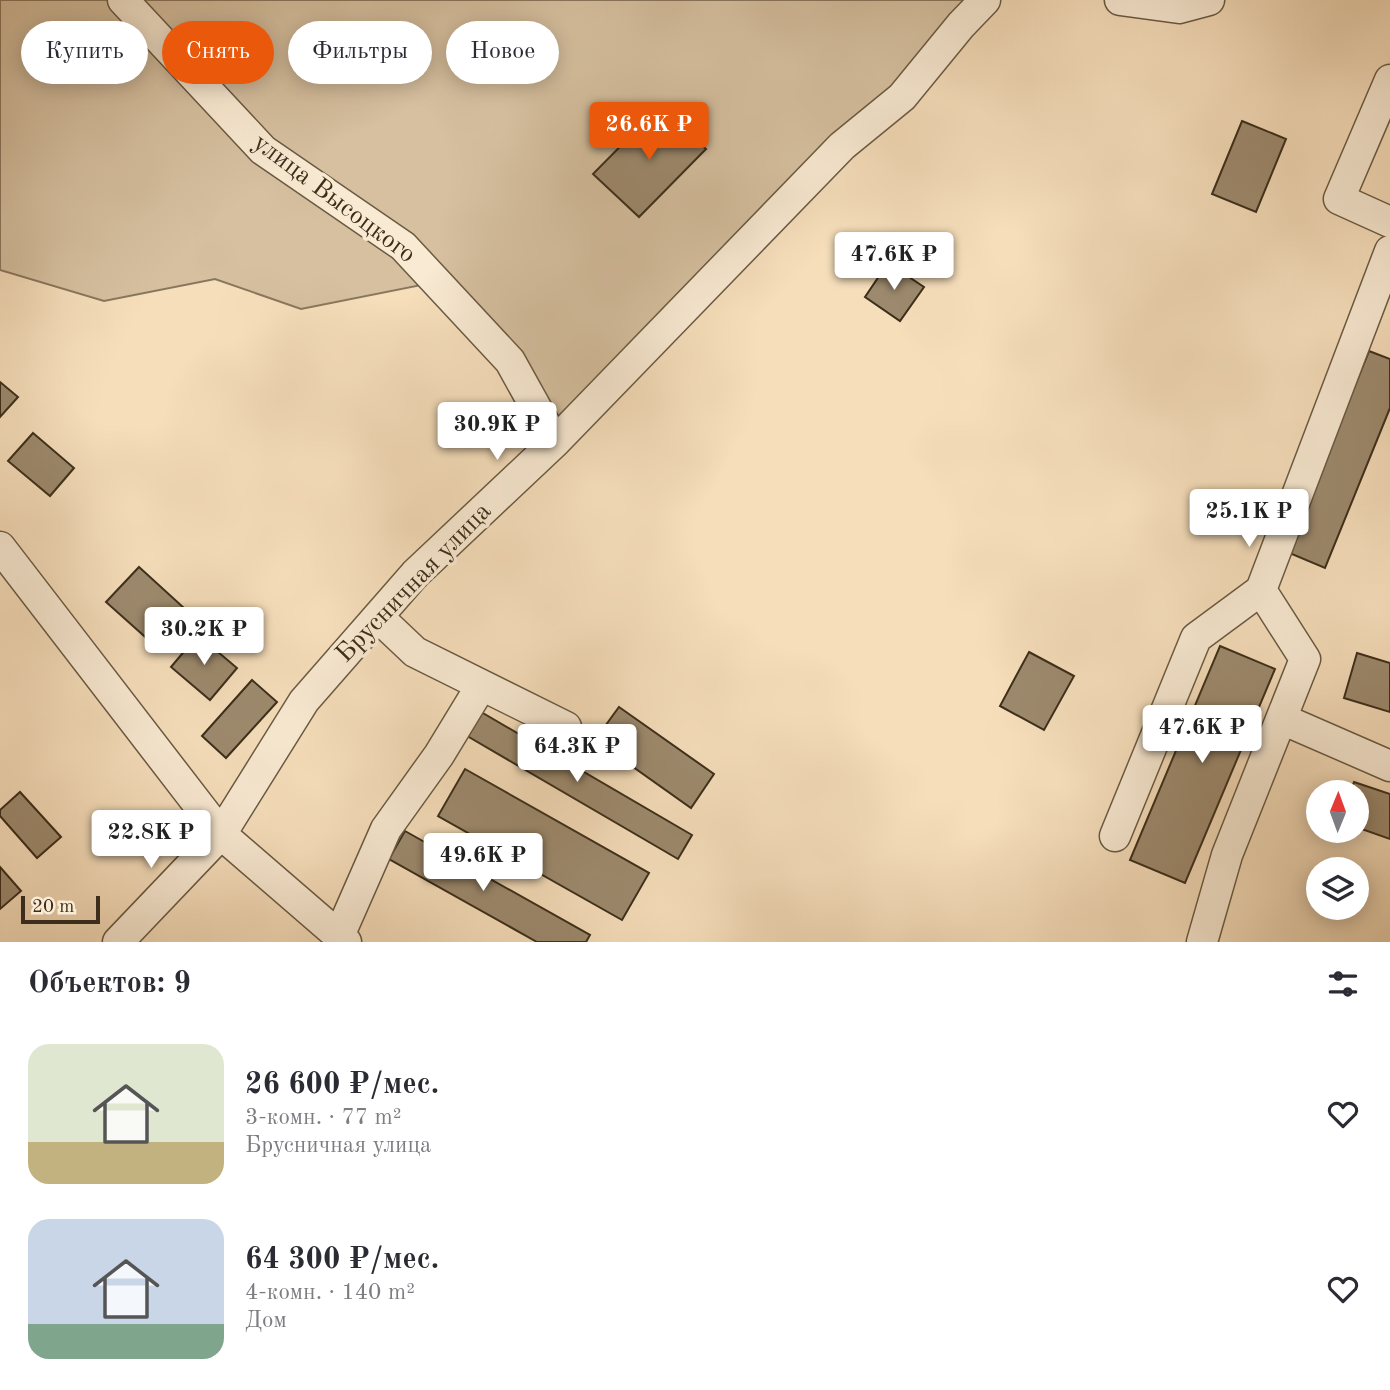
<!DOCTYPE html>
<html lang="ru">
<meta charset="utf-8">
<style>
:root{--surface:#fff;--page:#f2f2f3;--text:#2b2b33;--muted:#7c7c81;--accent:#ea580c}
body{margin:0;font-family:"Old Standard TT",serif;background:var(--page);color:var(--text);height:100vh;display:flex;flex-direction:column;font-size:26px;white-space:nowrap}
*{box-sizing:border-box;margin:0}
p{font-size:23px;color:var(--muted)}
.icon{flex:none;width:38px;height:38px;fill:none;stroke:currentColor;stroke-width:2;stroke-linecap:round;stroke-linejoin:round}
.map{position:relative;height:942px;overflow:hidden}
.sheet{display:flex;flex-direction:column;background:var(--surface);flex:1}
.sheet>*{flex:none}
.hud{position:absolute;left:21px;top:21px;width:700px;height:63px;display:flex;gap:14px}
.needle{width:46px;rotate:1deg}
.buttons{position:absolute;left:1306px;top:780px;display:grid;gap:14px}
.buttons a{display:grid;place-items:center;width:63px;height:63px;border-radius:50%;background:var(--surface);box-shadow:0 4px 18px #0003;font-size:35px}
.scale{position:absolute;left:21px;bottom:18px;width:79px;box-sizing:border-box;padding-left:7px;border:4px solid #3c2e1a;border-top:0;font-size:19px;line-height:24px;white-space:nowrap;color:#3c2e1a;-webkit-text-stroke:5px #f9ead3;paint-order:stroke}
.price{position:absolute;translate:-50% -60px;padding:0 16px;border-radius:7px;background:#fff;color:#222;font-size:23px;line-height:46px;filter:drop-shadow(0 2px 4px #0008)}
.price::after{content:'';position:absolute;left:50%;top:42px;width:21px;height:16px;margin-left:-10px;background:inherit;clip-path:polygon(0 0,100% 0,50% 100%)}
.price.selected{background:var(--accent);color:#fff}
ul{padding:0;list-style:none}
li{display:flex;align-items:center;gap:21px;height:175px;padding:0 28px}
li span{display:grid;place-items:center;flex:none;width:196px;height:140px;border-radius:21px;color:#555}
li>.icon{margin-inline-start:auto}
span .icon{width:84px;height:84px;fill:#fffc;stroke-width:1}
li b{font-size:30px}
h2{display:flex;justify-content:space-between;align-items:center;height:84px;padding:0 28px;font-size:30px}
.tag{padding:0 24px;border-radius:32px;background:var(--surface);box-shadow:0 4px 18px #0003;font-size:24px;line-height:63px}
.tag.selected{background:var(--accent);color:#fff}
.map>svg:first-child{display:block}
.green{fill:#d6c0a0;stroke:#89775d;stroke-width:2}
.building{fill:#9d8a6e;stroke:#3c2e1a;stroke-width:2}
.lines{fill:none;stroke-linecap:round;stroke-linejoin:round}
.minor-casing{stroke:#6a5a42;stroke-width:33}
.minor{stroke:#f9ead3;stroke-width:30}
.labels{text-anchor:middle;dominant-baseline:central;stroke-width:7;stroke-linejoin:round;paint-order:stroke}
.street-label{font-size:26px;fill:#3c2e1a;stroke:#f9ead3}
</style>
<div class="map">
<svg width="1390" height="942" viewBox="0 0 1390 942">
<rect width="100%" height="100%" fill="#f6debb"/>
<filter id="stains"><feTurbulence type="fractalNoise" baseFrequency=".00286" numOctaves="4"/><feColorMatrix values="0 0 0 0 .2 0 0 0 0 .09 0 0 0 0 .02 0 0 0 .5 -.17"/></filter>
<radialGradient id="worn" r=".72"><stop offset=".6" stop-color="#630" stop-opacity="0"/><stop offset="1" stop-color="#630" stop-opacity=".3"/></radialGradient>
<!-- green -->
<path class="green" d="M0,0h985l-430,442 -119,-160 -135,27 -86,-30 -111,22 -104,-31z"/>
<!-- building -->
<path class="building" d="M658,108l48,41 -67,68 -46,-43z
M1242,121l44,18 -30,73 -44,-18z
M888,263l36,24 -24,34 -35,-24z
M1369,351l21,8v49l-65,160 -38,-16z
M0,382l18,15 -18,20z
M33,433l41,35 -24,28 -42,-35z
M139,567l45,41 -32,35 -46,-41z
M198,635l39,33 -27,32 -39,-33z
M1220,646l55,23 -90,214 -55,-23z
M1029,652l45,24 -30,54 -44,-24z
M1357,653l33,10v49l-46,-14z
M252,680l25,22 -51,56 -24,-22z
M619,707l95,67 -23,34 -96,-68z
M476,709l216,126 -14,24 -216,-126z
M465,769l184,104 -27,47 -184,-104z
M1354,782l36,12v45l-34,-12v-34h-6z
M20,792l41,45 -24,21 -37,-42v-6z
M405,831l185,104 -4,7h-49l-148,-83z
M0,867l21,24 -21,18z"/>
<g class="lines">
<!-- minor casing -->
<g class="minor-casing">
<path id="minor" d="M123,0l140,150 140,96 107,115 45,81
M1120,0l59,8 30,-8
M1390,80l-51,119 51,23
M0,547l221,287 125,108
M378,617l37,35 151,75
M1282,719l108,47
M1115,836l81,-198 65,-48 129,-339
M339,936l47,-107 53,-74 42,-69
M118,942l103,-108 83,-133 111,-127 140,-132 287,-296 60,-49 59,-72 24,-25
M1202,942l25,-87 78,-196 -44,-69"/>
</g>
<!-- minor -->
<use href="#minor" class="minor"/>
</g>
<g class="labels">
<!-- street labels -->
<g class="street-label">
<text transform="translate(334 199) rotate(37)">улица Высоцкого</text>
<text transform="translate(414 583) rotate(-46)">Брусничная улица</text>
</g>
</g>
<rect width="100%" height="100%" filter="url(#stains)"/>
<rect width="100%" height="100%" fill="url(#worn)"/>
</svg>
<div class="buttons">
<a><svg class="needle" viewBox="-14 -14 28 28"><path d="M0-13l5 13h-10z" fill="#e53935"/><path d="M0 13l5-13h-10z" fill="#7c7c81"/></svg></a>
<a><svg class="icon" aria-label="layers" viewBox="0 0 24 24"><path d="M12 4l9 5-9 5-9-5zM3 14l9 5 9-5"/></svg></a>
</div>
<div class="scale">20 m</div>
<b class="price selected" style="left:649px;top:162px">26.6K ₽</b>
<b class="price" style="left:894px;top:292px">47.6K ₽</b>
<b class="price" style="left:497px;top:462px">30.9K ₽</b>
<b class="price" style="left:1249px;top:549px">25.1K ₽</b>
<b class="price" style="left:204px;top:667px">30.2K ₽</b>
<b class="price" style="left:1202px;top:765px">47.6K ₽</b>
<b class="price" style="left:577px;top:784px">64.3K ₽</b>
<b class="price" style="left:151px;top:870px">22.8K ₽</b>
<b class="price" style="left:483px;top:893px">49.6K ₽</b>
<div class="hud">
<a class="tag">Купить</a>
<a class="tag selected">Снять</a>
<a class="tag">Фильтры</a>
<a class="tag">Новое</a>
</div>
</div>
<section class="sheet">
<h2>Объектов: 9<svg class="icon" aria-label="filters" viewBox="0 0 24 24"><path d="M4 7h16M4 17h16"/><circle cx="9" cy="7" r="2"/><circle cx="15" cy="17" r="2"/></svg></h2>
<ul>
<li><span style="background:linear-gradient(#dfe7d0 70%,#c2b280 0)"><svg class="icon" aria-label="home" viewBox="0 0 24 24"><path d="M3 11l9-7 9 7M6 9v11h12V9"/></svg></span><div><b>26 600 ₽/мес.</b><p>3-комн. · 77 m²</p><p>Брусничная улица</p></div><svg class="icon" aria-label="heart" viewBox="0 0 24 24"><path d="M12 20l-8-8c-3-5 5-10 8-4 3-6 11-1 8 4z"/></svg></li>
<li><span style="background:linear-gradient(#c9d6e8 75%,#7fa58c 0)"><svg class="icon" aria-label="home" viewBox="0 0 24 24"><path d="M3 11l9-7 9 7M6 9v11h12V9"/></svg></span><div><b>64 300 ₽/мес.</b><p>4-комн. · 140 m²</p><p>Дом</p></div><svg class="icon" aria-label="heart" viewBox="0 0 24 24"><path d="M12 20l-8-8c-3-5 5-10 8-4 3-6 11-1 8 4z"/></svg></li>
</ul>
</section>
